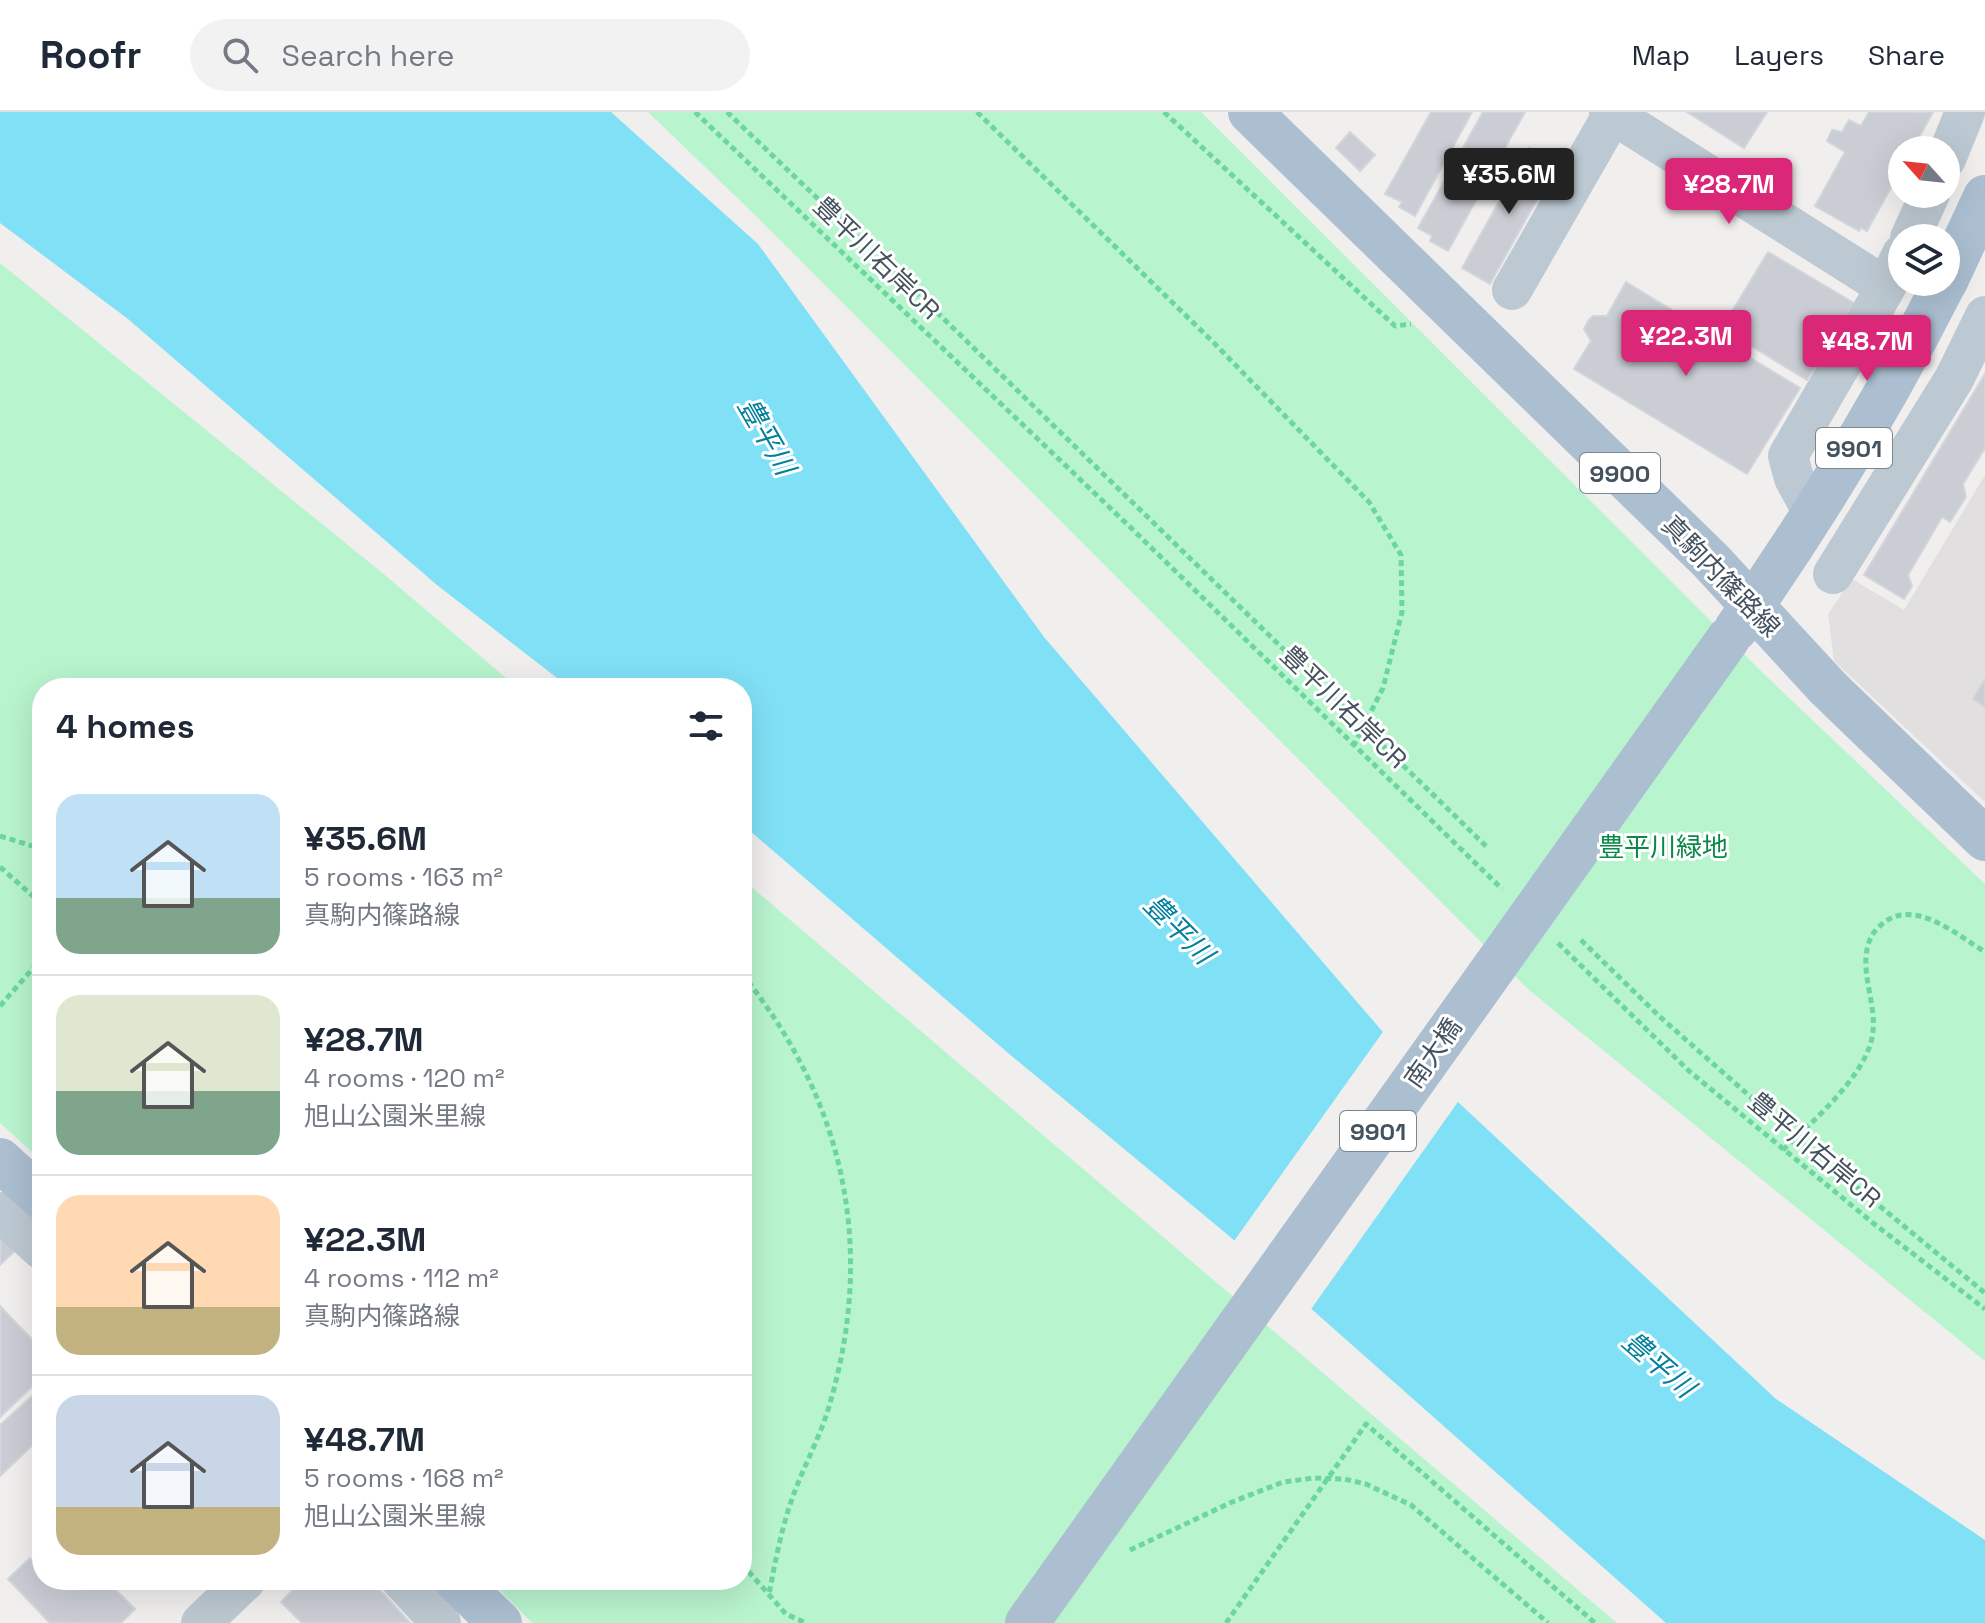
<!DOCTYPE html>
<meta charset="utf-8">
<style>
:root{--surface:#fff;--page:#f2f2f3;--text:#1f2937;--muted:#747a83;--line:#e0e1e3;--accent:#db2777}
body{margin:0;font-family:"Space Grotesk","Noto Sans JP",sans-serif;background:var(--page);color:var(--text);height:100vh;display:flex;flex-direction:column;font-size:30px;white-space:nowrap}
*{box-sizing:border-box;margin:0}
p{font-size:26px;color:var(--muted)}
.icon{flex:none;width:44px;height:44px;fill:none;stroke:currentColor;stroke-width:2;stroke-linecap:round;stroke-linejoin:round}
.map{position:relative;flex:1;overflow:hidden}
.sheet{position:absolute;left:32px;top:566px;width:720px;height:912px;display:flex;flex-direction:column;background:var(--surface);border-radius:32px;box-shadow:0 8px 32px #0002}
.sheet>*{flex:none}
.needle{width:52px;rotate:297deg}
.fabs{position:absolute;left:1888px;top:24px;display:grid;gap:16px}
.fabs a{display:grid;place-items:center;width:72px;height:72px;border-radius:50%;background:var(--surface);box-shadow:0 8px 32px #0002;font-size:40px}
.price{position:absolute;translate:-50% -68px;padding:0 18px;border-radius:8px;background:var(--accent);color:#fff;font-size:26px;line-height:52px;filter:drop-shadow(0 2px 4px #0008)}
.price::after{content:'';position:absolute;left:50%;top:48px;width:24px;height:18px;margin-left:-12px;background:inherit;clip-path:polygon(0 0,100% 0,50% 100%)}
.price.selected{background:#222;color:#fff}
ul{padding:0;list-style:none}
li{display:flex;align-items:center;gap:24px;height:200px;padding:0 24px}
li+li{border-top:2px solid var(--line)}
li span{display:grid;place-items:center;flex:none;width:224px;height:160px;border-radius:24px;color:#555}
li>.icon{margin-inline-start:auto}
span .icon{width:96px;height:96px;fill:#fffc;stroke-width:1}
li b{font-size:34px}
h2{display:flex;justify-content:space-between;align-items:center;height:96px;padding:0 24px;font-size:34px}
header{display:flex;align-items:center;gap:48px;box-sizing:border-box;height:112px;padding:0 40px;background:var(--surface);border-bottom:2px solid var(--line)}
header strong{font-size:38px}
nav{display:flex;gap:44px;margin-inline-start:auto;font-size:28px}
.search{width:560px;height:72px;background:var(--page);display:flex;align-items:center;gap:20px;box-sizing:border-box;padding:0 28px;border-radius:44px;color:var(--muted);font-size:30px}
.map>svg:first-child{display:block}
.education{fill:#e2dfe0}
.green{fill:#b8f4ce}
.water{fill:#80e0f6}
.pier{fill:#f1eeee}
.building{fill:#cacdd4;stroke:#d2d5db;stroke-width:2}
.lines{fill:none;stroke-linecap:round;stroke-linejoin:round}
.path{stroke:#6cd69f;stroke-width:5;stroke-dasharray:6 4;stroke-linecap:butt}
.minor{stroke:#bdc9d2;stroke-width:40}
.major{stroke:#abbfd1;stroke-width:44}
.major-bridge{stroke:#abbfd1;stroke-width:44}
.labels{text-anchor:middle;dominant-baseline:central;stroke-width:6;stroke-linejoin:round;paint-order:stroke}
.shield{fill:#fff;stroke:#7c868e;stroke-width:2}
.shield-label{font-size:24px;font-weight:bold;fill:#44525e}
.street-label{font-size:26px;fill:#44525e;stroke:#fff}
.park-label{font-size:26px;fill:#0c8848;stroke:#fff}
.water-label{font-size:28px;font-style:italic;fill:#03809c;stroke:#fff}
</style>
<header>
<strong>Roofr</strong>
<div class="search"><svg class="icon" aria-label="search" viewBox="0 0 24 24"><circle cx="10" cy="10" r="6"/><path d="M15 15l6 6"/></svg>Search here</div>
<nav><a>Map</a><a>Layers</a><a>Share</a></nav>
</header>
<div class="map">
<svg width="1985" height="1511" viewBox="0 0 1985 1511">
<rect width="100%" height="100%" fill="#f1eeee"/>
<!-- education -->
<path class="education" d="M1985,363v327l-151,-141 -6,-47 24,-35 52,31z"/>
<!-- green -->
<path class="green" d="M648,0h553l565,564 219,208v477l-456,-371 -772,-773z
M0,151l380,308 138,117h-476v473l-42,-38z
M742,767l875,744h-1085l-42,-43h252z"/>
<!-- water -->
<path class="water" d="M0,0h611l147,132 286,393 338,394 394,368 209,141v83h-319l-438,-388 -220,-182 -266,-229v-136h-172l-133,-103 -309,-266 -128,-96z"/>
<!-- pier -->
<path class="pier" d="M1385,917l75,70 -151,213 -77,-68z"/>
<!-- building -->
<path class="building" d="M1431,0h41l-57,104 -16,-9 3,-5 -17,-8z
M1483,0h42l-77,139 -18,-10 2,-5 -14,-8z
M1687,0h80l-23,36z
M1869,0h64l-21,38h-10v18l-35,63 -6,-3 -2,3 -44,-25 30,-54 -18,-11 5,-11 10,2 7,-12 12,6z
M1350,20l25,23 -15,16 -24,-23z
M1529,36l28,15 -67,121 -28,-16z
M1768,140l86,51 -47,77 -85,-52z
M1626,170l174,106 -53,86 -173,-105 17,-28 -7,-12 4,-8 5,-5h14z
M1985,262v74l-22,36 3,13 -16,25 -8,-5 -34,58 4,11 -8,13 -40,-24z
M1985,567v28l-12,-8z
M0,1120l17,17 -17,16z
M0,1194l42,44v27l-42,40z
M42,1275v49l-42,40v-51z
M30,1446l10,10 2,-3v15h64l29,29 -14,14h-71l-42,-44z
M302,1468h69l39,43h-108l-21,-21z"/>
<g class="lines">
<!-- path -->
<path class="path" d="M695,0l434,414 373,363
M727,0l221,211 541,526
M977,0l236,230 156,160 32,53 1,57 -19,76 -29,57
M1164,0l231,214 16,-2
M0,724l42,13
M0,755l42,37
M1581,828l77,75 138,122 189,156
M1558,831l131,128 184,152 112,86
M742,862c102,126 134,272 88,429 -9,33 -27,64 -38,96 -11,31 -17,64 -23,95
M0,894l42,-48
M1783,1038c29,-28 77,-69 88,-108 8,-29 -7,-57 -5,-85 1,-13 5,-24 15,-32 32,-29 76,10 104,27
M1130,1438l102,-48 51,-20 31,-4 30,1 22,5 45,21 137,118
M742,1452l44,50 20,9
M1226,1511l140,-199 229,199"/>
<!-- minor -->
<path class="minor" d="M1609,0l277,175
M1946,47l19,-47
M1910,126l20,-44
M1512,178l102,-178
M1813,401l-19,-35 -6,-22 98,-169 16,-33
M1833,462l121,-195 31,-63
M0,1100l42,38
M401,1468l40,43
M201,1511l45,-43"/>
<!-- major -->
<path class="major" d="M1250,0l461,449 117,127 157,151
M1946,169l39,-84
M1736,517c78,-111 148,-226 209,-347
M0,1048l42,38
M456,1468l44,43"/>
<!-- major-bridge -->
<path class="major-bridge" d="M1027,1511l701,-984"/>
</g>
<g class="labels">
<!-- shield labels -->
<g class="shield">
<rect x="1816" y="316" width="76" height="40" rx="6"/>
<rect x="1580" y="341" width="80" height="40" rx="6"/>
<rect x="1340" y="999" width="76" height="40" rx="6"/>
</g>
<g class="shield-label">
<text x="1854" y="336">9901</text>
<text x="1620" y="361">9900</text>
<text x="1378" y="1019">9901</text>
</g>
<!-- street labels -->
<g class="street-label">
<text transform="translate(877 146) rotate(44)">豊平川右岸CR</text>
<text transform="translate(1721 464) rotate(46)">真駒内篠路線</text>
<text transform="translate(1344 595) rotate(44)">豊平川右岸CR</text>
<text transform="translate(1433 941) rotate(-55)">南大橋</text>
<text transform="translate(1815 1038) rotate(40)">豊平川右岸CR</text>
</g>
<!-- park labels -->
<g class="park-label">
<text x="1663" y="735">豊平川緑地</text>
</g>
<!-- water labels -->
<g class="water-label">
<text transform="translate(767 324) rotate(60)">豊平川</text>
<text transform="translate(1179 817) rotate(45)">豊平川</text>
<text transform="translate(1659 1252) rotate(41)">豊平川</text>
</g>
</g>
</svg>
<div class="fabs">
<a><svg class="needle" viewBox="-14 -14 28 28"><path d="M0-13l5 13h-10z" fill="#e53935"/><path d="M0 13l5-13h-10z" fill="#747a83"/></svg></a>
<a><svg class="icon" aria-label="layers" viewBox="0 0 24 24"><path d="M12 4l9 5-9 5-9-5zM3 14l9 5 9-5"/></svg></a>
</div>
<b class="price selected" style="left:1509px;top:104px">¥35.6M</b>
<b class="price" style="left:1729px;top:114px">¥28.7M</b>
<b class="price" style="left:1686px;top:266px">¥22.3M</b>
<b class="price" style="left:1867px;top:271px">¥48.7M</b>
<section class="sheet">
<h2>4 homes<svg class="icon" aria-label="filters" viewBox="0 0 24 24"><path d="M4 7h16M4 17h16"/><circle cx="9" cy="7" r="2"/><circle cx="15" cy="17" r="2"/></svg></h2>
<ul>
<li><span style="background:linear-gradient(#bfe0f5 65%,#7fa58c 0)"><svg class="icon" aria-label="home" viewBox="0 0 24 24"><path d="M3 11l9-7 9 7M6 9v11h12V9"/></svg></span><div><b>¥35.6M</b><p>5 rooms · 163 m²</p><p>真駒内篠路線</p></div></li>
<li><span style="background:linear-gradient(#dfe7d0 60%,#7fa58c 0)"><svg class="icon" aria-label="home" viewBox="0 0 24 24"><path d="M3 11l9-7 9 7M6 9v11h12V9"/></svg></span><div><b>¥28.7M</b><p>4 rooms · 120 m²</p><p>旭山公園米里線</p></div></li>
<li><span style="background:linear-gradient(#ffd9b3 70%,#c2b280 0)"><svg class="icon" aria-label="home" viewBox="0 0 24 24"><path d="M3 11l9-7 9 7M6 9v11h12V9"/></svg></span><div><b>¥22.3M</b><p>4 rooms · 112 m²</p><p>真駒内篠路線</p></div></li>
<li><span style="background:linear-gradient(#c9d6e8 70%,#c2b280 0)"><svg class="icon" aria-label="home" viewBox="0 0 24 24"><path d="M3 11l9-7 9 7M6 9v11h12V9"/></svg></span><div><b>¥48.7M</b><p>5 rooms · 168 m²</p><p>旭山公園米里線</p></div></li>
</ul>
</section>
</div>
